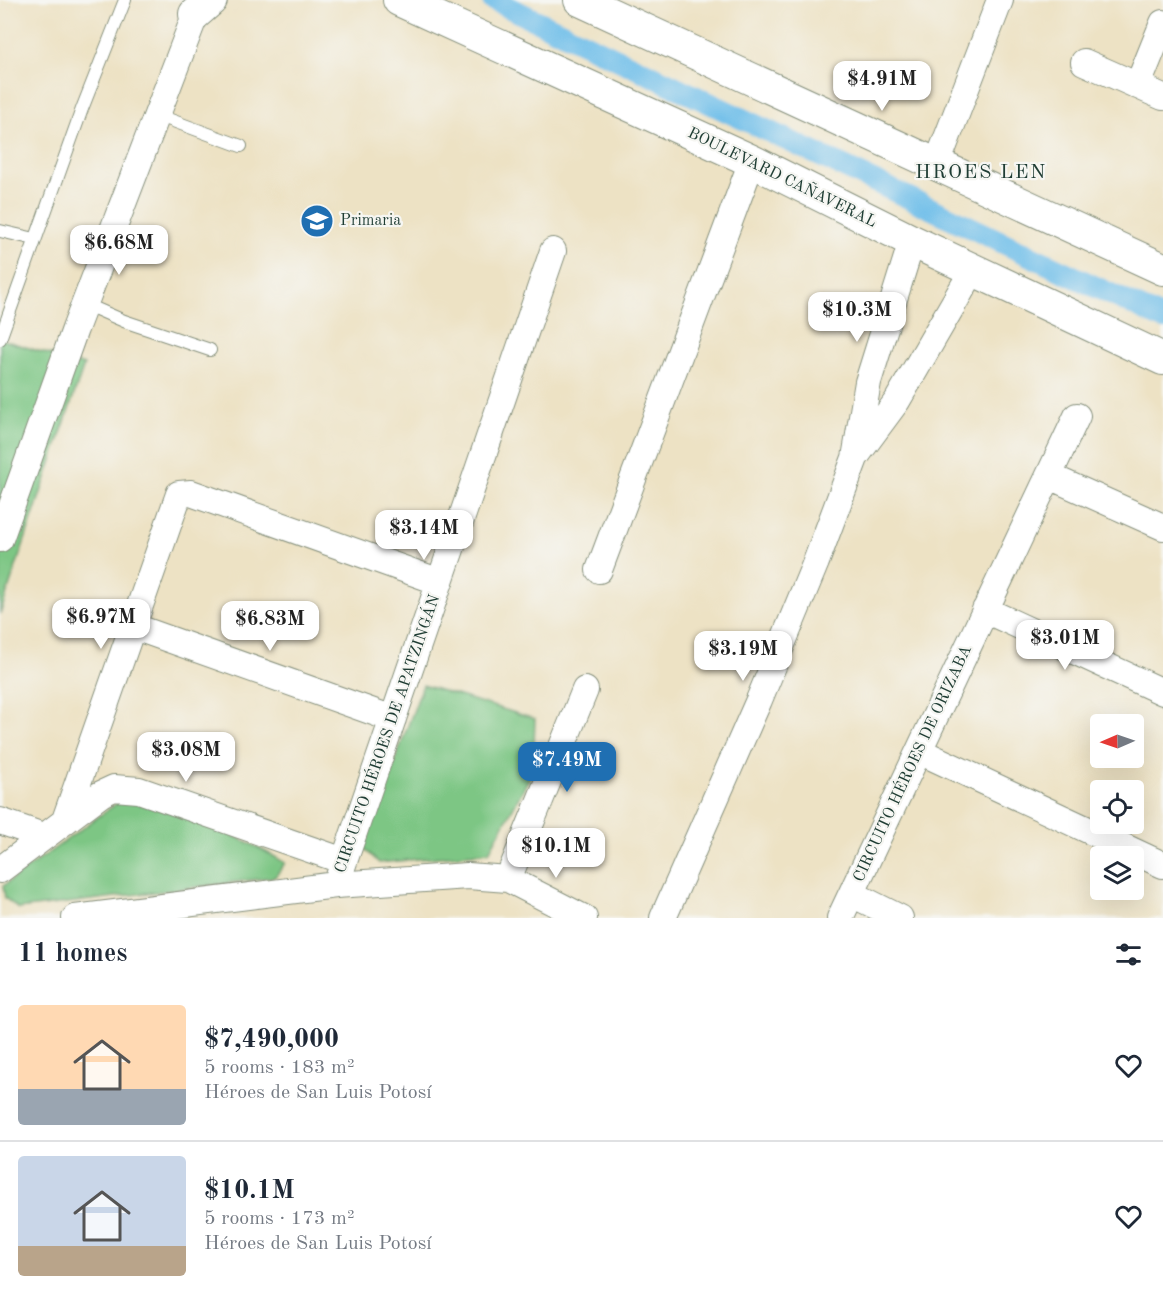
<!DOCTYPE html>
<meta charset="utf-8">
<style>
:root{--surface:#fff;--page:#f6f6f7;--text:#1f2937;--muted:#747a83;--line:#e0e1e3;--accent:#1f6fb2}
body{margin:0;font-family:"Old Standard TT",serif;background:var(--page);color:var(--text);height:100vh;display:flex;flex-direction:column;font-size:22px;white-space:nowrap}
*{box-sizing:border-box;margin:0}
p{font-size:20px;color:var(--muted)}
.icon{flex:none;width:33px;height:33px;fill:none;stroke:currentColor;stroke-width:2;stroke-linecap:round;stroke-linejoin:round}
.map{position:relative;height:918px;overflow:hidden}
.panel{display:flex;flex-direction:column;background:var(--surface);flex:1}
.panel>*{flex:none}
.needle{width:39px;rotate:268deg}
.buttons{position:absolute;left:1090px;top:714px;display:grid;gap:12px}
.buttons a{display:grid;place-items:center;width:54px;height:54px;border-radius:6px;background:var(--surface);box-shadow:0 6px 24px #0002;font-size:30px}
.price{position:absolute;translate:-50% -51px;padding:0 14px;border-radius:12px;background:#fff;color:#222;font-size:20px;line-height:39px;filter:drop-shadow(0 2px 3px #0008)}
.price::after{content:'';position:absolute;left:50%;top:36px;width:18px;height:14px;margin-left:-9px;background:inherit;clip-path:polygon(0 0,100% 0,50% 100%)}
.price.selected{background:var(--accent);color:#fff}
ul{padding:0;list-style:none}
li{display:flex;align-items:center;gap:18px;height:150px;padding:0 18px}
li+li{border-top:2px solid var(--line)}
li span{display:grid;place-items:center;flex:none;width:168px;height:120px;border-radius:6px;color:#555}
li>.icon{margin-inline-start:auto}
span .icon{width:72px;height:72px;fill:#fffc;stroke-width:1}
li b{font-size:26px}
h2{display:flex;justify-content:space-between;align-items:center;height:72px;padding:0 18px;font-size:26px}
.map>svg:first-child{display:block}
.green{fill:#7dc684;stroke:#4e825c;stroke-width:1.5}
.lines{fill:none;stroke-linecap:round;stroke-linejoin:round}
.canal{stroke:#6ebee9;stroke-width:22}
.service-casing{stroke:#86907c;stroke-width:14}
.minor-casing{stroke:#86907c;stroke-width:28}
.tertiary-casing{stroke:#86907c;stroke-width:34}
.service{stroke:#fff;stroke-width:12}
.minor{stroke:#fff;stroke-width:26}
.tertiary{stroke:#fff;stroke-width:32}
.labels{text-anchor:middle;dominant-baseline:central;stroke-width:4.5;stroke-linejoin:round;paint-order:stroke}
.street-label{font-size:16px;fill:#1f3d34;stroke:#f6f6f2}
.poi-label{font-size:16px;fill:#1f3d34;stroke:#f6f6f2;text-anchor:start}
.quarter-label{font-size:20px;letter-spacing:1.5px;fill:#1f3d34;stroke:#f6f6f2}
</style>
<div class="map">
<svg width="1163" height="918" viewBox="0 0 1163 918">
<rect width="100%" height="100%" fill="#f6f6f2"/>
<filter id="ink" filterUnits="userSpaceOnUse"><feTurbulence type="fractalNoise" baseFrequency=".0167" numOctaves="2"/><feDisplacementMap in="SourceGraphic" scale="12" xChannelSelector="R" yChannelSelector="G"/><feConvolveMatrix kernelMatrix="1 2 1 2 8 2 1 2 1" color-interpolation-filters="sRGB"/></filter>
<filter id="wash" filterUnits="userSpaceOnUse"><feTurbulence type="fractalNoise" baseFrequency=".008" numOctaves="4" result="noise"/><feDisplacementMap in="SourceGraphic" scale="24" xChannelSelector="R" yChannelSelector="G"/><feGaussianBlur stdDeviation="1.35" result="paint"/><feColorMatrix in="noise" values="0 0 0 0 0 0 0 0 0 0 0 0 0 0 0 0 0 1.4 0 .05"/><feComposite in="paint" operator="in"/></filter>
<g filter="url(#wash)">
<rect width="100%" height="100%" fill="#ede2c4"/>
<!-- green -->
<path class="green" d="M0,339l84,26 -84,249z
M423,685l112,34 -2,52 -44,81 -110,11 -16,-16z
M120,801c45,3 126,37 165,62l-10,14 -256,32 -14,-11 -2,-12z"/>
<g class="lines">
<!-- canal -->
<path class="canal" d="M493,0l670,319"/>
</g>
</g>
<g filter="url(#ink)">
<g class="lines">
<!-- service casing -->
<g class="service-casing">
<path id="service" d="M157,115l84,31
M0,231l35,8
M85,304l39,17 86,29
M0,339l82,-230 43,-109"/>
</g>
<!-- minor casing -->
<g class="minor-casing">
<path id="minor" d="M1084,62l79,35
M1138,85l25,-62
M937,164l63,-164
M857,455l40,-54 76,-131
M1049,476l114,51
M0,539l75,-210 126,-329
M599,570l153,-409
M985,610l178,82
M132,626l261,93
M919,751l244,114
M66,817l113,-323 12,-1 249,89
M0,821l43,15
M0,870l101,-76 13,-6 25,2 205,71
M508,879l77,-189
M336,885l217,-634
M852,894l48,24
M75,918l261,-33 132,-9 40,3 76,39
M663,918l96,-218 57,-138 39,-104 13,-76 44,-141
M840,918l237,-502"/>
</g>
<!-- tertiary casing -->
<g class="tertiary-casing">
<path id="tertiary" d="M399,0l353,161 160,80 251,118
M580,0l583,269
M195,14l16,-14"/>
</g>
<!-- service -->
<use href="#service" class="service"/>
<!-- minor -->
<use href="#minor" class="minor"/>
<!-- tertiary -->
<use href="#tertiary" class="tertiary"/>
</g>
</g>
<!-- icons -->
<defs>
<g id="school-disc" transform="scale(1.725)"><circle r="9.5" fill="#1f6fb2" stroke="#f6f6f2"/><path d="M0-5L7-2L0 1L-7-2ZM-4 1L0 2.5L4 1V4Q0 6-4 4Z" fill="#fff"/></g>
</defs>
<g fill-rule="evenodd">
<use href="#school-disc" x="317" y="221"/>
</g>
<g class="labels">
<!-- street labels -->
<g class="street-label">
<text transform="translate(782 178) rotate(26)">BOULEVARD CAÑAVERAL</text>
<text transform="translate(388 734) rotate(-71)">CIRCUITO HÉROES DE APATZINGÁN</text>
<text transform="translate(913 764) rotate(-65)">CIRCUITO HÉROES DE ORIZABA</text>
</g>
<!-- poi labels -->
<g class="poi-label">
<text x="340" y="221">Primaria</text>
</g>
<!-- quarter labels -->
<g class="quarter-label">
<text x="981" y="173">HROES LEN</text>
</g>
</g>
</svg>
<div class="buttons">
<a><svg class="needle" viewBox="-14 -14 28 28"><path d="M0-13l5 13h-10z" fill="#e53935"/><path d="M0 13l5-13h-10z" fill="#747a83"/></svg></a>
<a><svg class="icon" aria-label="locate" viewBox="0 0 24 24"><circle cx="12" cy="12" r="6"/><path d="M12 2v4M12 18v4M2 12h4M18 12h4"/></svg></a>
<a><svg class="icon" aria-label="layers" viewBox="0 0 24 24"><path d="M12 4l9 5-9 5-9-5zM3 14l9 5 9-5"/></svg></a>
</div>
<b class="price" style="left:882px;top:112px">$4.91M</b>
<b class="price" style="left:119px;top:276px">$6.68M</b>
<b class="price" style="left:857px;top:343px">$10.3M</b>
<b class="price" style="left:424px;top:561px">$3.14M</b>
<b class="price" style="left:101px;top:650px">$6.97M</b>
<b class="price" style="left:270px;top:652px">$6.83M</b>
<b class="price" style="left:1065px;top:671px">$3.01M</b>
<b class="price" style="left:743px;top:682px">$3.19M</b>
<b class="price" style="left:186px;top:783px">$3.08M</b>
<b class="price selected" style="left:567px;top:793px">$7.49M</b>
<b class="price" style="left:556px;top:879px">$10.1M</b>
</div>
<section class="panel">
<h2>11 homes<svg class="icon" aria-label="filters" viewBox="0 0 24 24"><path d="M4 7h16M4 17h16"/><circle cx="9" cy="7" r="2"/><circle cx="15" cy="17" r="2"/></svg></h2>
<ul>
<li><span style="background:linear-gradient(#ffd9b3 70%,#9aa5b1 0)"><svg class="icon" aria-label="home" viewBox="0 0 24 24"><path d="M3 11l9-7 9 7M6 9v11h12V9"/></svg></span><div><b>$7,490,000</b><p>5 rooms · 183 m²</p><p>Héroes de San Luis Potosí</p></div><svg class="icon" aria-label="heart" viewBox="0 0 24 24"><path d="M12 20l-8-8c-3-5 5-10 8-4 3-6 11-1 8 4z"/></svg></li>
<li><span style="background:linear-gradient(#c9d6e8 75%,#b9a48a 0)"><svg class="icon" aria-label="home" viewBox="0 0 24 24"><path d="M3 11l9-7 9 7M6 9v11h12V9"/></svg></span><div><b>$10.1M</b><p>5 rooms · 173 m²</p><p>Héroes de San Luis Potosí</p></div><svg class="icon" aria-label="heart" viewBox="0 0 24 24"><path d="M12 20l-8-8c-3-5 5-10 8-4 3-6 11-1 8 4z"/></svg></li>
</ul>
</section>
